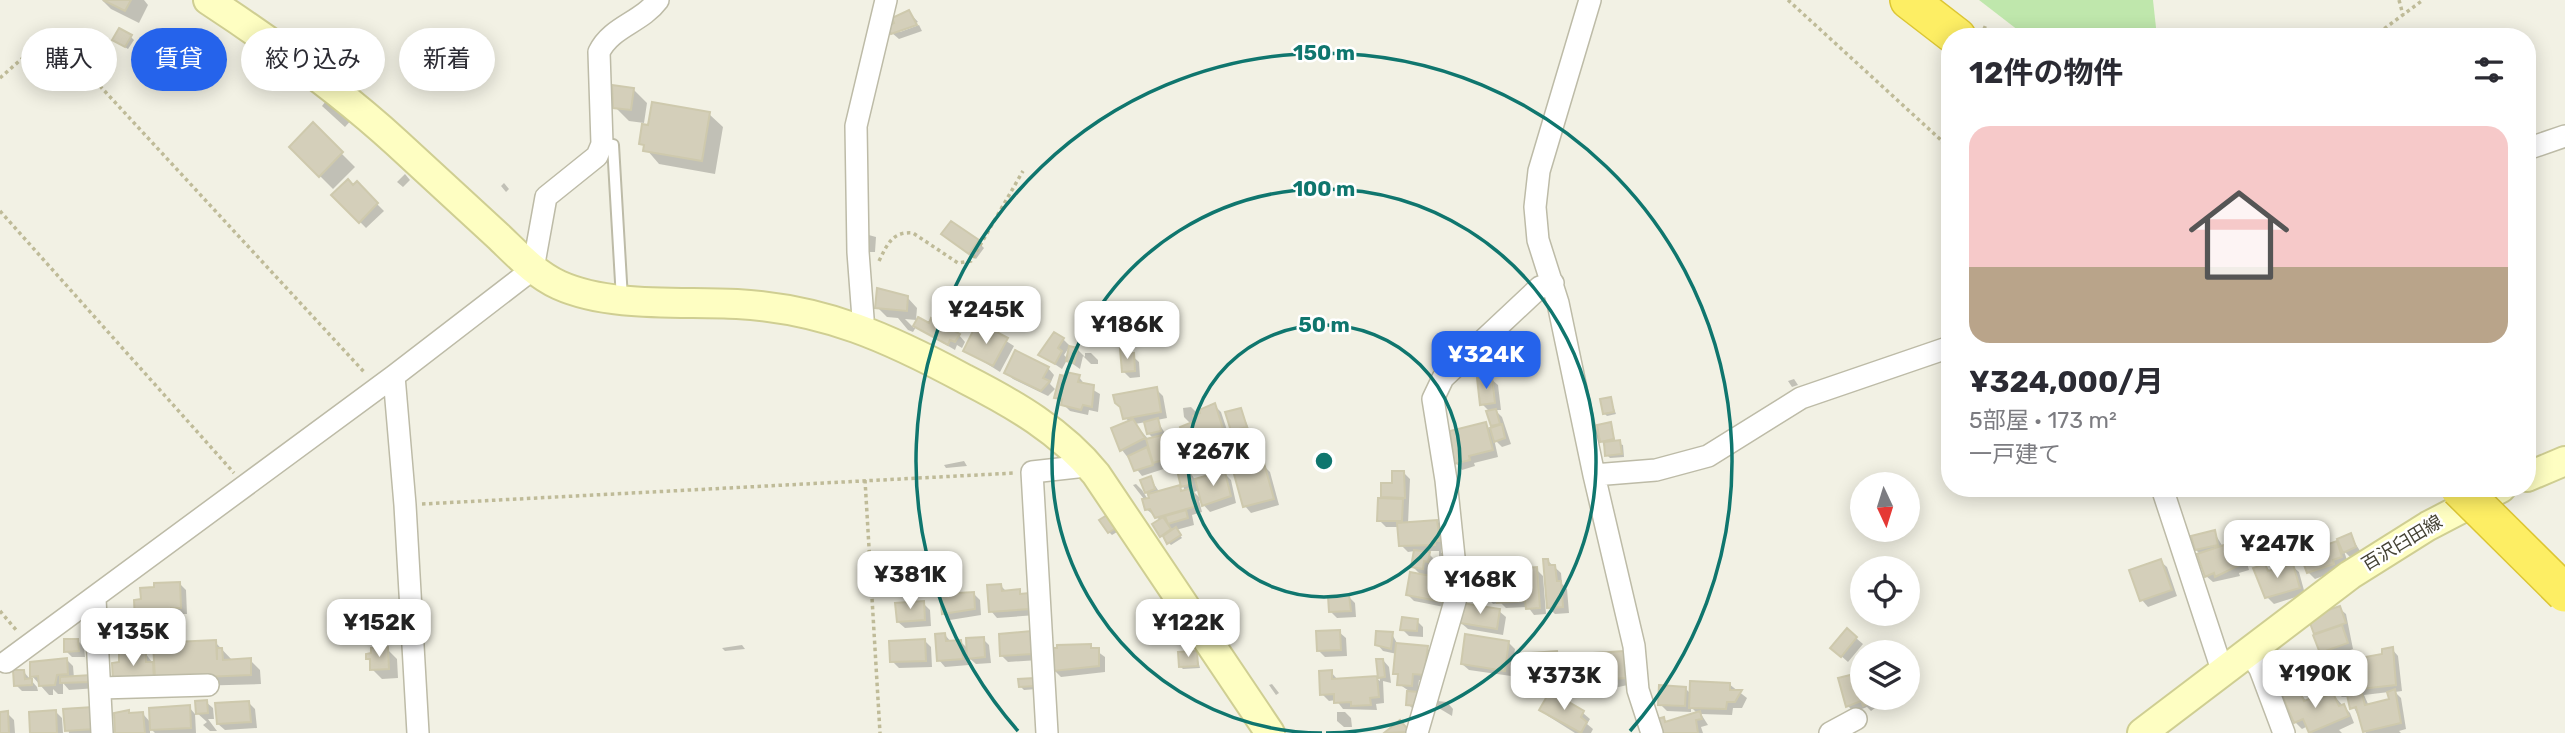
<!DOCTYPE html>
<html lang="ja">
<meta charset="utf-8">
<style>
:root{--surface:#fff;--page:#f2f2f3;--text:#2b2b33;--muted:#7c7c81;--accent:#2563eb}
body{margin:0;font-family:Rubik,"Noto Sans JP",sans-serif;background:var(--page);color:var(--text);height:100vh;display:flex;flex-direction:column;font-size:26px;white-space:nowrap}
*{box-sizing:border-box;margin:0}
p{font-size:23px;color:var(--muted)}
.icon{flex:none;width:38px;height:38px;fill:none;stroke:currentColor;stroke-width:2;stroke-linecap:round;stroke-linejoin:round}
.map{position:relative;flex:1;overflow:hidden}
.sheet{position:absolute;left:1941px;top:28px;width:595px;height:469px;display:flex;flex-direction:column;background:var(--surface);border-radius:28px;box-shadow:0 4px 18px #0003}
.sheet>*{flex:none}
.banner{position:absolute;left:21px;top:28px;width:665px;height:63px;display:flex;gap:14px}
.needle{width:46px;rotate:176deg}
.tools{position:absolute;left:1850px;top:472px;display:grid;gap:14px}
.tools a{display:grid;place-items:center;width:70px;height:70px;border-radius:50%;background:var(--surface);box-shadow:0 4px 18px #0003;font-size:35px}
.price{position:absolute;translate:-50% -60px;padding:0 16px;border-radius:14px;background:#fff;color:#222;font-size:23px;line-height:46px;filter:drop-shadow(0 2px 4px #0008)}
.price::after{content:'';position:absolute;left:50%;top:42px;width:21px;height:16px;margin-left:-10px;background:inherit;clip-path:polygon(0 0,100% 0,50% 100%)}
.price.selected{background:var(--accent);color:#fff}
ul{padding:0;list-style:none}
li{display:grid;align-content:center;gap:14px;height:371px;padding:0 28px}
li span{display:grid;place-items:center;height:217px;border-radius:21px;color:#555}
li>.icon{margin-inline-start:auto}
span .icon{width:126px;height:126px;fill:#fffc;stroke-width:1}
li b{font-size:30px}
h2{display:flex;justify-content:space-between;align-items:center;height:84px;padding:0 28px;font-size:30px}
.chip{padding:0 24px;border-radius:32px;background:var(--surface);box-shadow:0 4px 18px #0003;font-size:24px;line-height:63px}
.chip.selected{background:var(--accent);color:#fff}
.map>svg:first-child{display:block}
.green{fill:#bfe7ac}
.shadow{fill:#0003;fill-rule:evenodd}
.building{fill:#d4cfba;stroke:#cec9ad;stroke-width:2}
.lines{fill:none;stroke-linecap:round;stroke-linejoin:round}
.lane-casing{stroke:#bdbba7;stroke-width:14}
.street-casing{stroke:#bdbba7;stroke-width:24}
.secondary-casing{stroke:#cfce92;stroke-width:32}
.highway-casing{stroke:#dcc634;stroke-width:40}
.path{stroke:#bfbb98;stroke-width:3.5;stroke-dasharray:3.5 3.5;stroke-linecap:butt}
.lane{stroke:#fff;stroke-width:10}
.street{stroke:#fff;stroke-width:21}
.secondary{stroke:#fefec2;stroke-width:28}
.highway{stroke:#fdee64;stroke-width:37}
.highway-bridge-casing{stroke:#dcc634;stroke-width:40;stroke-linecap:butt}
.highway-bridge{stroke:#fdee64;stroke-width:37}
.ring{fill:none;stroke:#0f766e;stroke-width:3.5}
.labels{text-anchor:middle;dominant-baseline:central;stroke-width:5;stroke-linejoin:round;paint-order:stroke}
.street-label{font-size:18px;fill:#444234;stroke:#fff}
.centre{fill:#0f766e;stroke:#fff;stroke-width:3.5}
.ring-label{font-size:21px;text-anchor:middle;font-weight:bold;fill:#0f766e;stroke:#fff;stroke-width:5;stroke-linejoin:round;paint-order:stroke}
</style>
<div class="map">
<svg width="2565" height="733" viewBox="0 0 2565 733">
<rect width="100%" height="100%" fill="#f2f1e4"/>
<!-- green -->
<path class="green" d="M1979,0h174l4,37h-130z"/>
<!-- shadow -->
<path class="shadow" d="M102,0h42l4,5 -9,18 -28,-14z
M909,12l9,10 -18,7v3l19,-7 3,6 -23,8 -7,-6z
M131,37l3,3 -6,9 -11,-7z
M634,90l13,13 -3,20 -15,-2 -14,-14z
M329,97l24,21 -8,9 -23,-21z
M709,114l14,13 -8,47 -56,-10 -18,-21 8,-16z
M313,125l42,42 -22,22 -42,-42z
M405,174l5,6 -7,7 -6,-5z
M504,183l5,6 -3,3 -5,-6z
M357,184l27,27 -18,17 -32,-33z
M865,234l11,3 -1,15h-8z
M943,234l34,7 7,7 -8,11z
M907,297l10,11 -1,12 -11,-1 9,9 5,-9 40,16 6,7 -3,6 -5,-3 -2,5 -39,-23 -3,5 -5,-2 -10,-12 -11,-1 -10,-10z
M995,334l19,12 -14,26 -35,-22 27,-9z
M1063,339l7,7 -6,9 4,4 9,-10 8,8v-4h6l7,7v4h-7l-8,-8 -3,13 -13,-9 -5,9 -21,-14z
M1127,351l12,11 1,15 -10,1 -7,-7z
M1048,368l6,7 -4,9 5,5 -7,7 -35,-17 -7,-6z
M1079,377l6,8 15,9 -2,18 -9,-2 -1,5 -18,-4 -14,-14z
M1491,379l7,6 3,25h-6l7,7 9,27 -9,3 -8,-8 4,18 -24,6 1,3 -13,4 -6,-7 29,-39 8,8 -3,-20 -8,-8z
M1794,379l4,6 -6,2 -4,-6z
M1156,389l7,7 4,22 -10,2 9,15 10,6 6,22 -40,13 -20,-26 -8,-21 15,-6 -14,-26zM1146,422l3,12 5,5 -5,1 -14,-16z
M1610,398l6,16 -9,2 -3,-3z
M1214,405l7,7 9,27 -34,13 -7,-6 2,-22 -7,-7 -1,-9 8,-1 8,8z
M1241,410l8,19 -13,4 -3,-3z
M1610,424l6,19 7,2 1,12 -14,1 -3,-3 -5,-14z
M1219,450l7,7 4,14 -6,2 7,7 5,23 -26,9 -11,-12 3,12 -10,3 2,10 -18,5 6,8 -11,7 -9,-9 -2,-16 -14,-11 -2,-10 -11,-14 3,-1 6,6 10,16 -6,-14 4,-14 10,15 19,-6 6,5 -7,-24 8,-3 9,15 29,-6 -7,-7zM1200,490l3,11 -9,-9z
M964,461l3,5 -21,2 -2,-3z
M1252,463l4,4 7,-2 7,7 9,33 -28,8 -6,-7z
M1404,473l6,6 -2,45 29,-3 6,7 2,19h-4v6h9l-4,18 -7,-7v-13h-13l10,10 -1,7 -5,-1 -2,10 26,32 -40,-8 -6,-6 14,-19 -9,-9 2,-16 -7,1 -7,-7 -2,-18h-13l-7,-7 3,-35 12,-1z
M1110,520l7,12 -5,3 -3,-3z
M2253,529l7,6 9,25 -13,4 -7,-6z
M2214,532l9,15 13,-4 7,6 6,21 -10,3 1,3 -27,6 -7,-6 -5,-21 -5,-5z
M2350,535l12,19 -11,4 -7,-7 4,12 -8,7 -25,9 -7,-7 -6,-17z
M1548,561l13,12 1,11 5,5 2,24 -14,1 -6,-6z
M2160,561l7,6 10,29 -29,11 -6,-7z
M1508,563l7,8 21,-2 7,7 3,38 -12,1 -6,-8 -22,1 -5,-5 -8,1 -7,-8v5l-14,-2 9,-21 5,4z
M2265,566l6,6 21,-6 7,6 6,22 -31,10 -7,-7z
M179,583l7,7 1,24h-10v10l-33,2 -7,-7z
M1001,586l6,6 12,-1 17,24 -39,3 -6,-7z
M973,593l7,7 1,15 -31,5 -7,-6z
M1349,597l6,6 1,14 -19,1 -6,-6z
M923,603l7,7 1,16 -26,2 -7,-6z
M2339,608l7,6 7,35 -25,9 -7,-6 -9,-29z
M1499,611l7,6 -3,18 -35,-6 -7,-6z
M1417,621l6,6v10l-14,-1 -7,-7z
M1339,632l7,6 1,18 -22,1 -6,-6z
M1031,633l8,27 -31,2 -6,-6z
M1392,634l6,11 29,3 6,6 -3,27 -11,-1 -4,31 -7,-7 1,-13 -10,-7v-7l-4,-4 2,-19 -14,-3 -6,-7z
M945,635l7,8 9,-1 8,8 14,-11 6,6 2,18 -15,1 -8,-7 1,8 -24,2 -6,-7z
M1856,638l7,6 -15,18 -9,-8z
M924,640l7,7 1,20 -33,1 -7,-7z
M78,641l6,6 1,10h-13l-6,-6z
M215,642l17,18h18l10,10 1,14 -140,4 24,-35 11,14z
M1509,643l6,6 -4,27 -42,-6 -7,-6z
M742,645l3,4 -20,2 -3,-3z
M1090,646l15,11v15l-44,5 -6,-6 4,-21z
M387,649l10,10 1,19 -16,1 -10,-10 -4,-11z
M2392,649l6,7 4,35 -7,1 6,6 5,31 -7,2 2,2h-35l-17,-36h-7l-7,-6 2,-8 -9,-9 23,-12 33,-6zM2389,692l2,8 -22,6 -5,-11z
M1196,653l4,15 -17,1 -3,-3z
M1556,653l7,6 13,-1 6,7 2,23 -41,3 -7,-7z
M1623,653l7,7 2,24 -31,7 -7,-7z
M67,660l6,6 1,12 16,-1 7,11 -28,2 -6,-7v11h-5l-5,-5v6h-4l-17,-19z
M1383,660l6,7 2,16 -8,-2 1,22 -8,1 1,6 -34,-1 -7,-9 -7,1 -7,-7 9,-22 7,8 38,-2 4,3 -2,-20z
M23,671l14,16 1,4h-16l-6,-6z
M1862,672v26h30l2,4 -8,3 -3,-3 -12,9 -4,-4 -13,5 -6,-6z
M1034,679l3,10 -13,1 -3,-3z
M1272,684l7,9 -3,2 -7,-10z
M1729,684l18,14 -5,10h-9l-1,7 -31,-1 7,11 -7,2 2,6h-41l1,-14 5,4 29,-10 -6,-6v5l-24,-1 -7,-7 25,-16 6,6z
M2298,690l9,12 26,-7 17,18 4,10 -15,7 3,3h-30l-4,-7 -6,3 -7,-7z
M1551,694l32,19 7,6 -3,5 6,5 -2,4h-16l-27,-17 -7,-6z
M1438,701l9,1 6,7 -1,7 -15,-9z
M206,702l7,6 1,11h-6l9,12h-7l-7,-6 4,-3 -10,-9z
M249,703l6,6 2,19 -32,2 -7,-6z
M189,707l6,7 1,19h-41l-5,-5v5h-33l11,-21 3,3 12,-1 8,9z
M55,711l7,7 1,15h-31z
M65,711l35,22h-31z
M1337,712h8l6,6 1,9h-8l-7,-6z
M7,713l7,7 1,13h-15v-19z"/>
<!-- building -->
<path class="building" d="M103,0h28l-6,11z
M909,10l8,15 -26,9 -4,-8 7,-3 -2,-5z
M119,28l13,7 -7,12 -13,-7z
M612,85l22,3 -3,22 -18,-2z
M652,102l58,10 -8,49 -59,-10 1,-6 -5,-1 3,-20 6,1z
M313,122l30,30 -24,25 -30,-30z
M348,179l5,6 4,-4 21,22 -19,20 -28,-28z
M951,221l28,19 -10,14 -28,-20z
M877,288l31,8 -1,15 -32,-3z
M918,317l11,6 2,-5 29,16 -5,8 -5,-2 -2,5 -35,-19z
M974,329l17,9 4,-7 13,7 -15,28 -30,-15z
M1054,332l10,6 -6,10 4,3 -7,13 -17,-9z
M1069,346l9,2 -4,15 -8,-2z
M1120,349h8v5l6,-1 1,18 -13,1z
M1015,350l34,17 -6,11 7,3 -9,10 -37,-18z
M1066,372l14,3 -2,7 16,3 -2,22 -9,-2 -2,5 -20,-5 1,-6 -8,-1 6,-23 5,1z
M1492,377l3,26 -15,2 -3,-27z
M1157,387l4,25 -38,7 -3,-12 -5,-4 -2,-8z
M1611,397l3,15 -11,2 -3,-15z
M1215,403l9,29 -36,15 -8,-20 15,-6 -2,-5 7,-3 -1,-3z
M1241,408l6,19 -16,4 -6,-19z
M1496,409l4,15 -9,2 -5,-15z
M1158,418l3,13 -14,3 -3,-12z
M1133,419l12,19 -25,13 -9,-23z
M1486,422l7,28 -24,6 1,4 -16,4 -4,-33z
M1611,422l3,17 -14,3 -3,-17z
M1502,424l3,14 -11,4 -4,-14z
M1170,433l7,23 -24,7 -7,-24z
M1620,440l2,14 -17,2 -1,-14z
M1147,447l6,18 -19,6 -6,-15z
M1220,448l5,17 -10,3 -5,-17z
M1253,461l1,5 10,-3 10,36 -31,8 -11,-40z
M1186,463l6,21 -11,3 -5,-21z
M1222,471l3,1 6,24 -29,10 -7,-27z
M1392,471h12l1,27 -24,-1v-14h11z
M1151,476l4,13 -10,4 -5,-13z
M1180,485l1,6 11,-3 5,18 -42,12 -5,-9 -5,1 -3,-11 7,-1 -1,-4z
M1378,498l25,1 -1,22h-25z
M1186,510l2,8 -20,6 -3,-8z
M1107,515l9,13 -8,5 -9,-13z
M1163,517l8,12 -11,8 -8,-13z
M1437,520l3,21h-5v4l-36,1 -2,-23z
M1176,527l5,8 -14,9 -4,-8z
M2254,527l9,26 -15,6 -10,-27z
M2215,530l3,15 -23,5 -4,-14z
M2351,533l5,14 -13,6 -6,-14z
M2236,541l8,22 -29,14 -1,-4 -9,4 -8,-23z
M2337,541l5,16 -9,3 1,4 -27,9 -7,-19z
M1414,550l16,2 -2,10 -4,-1 -1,8 -12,-2z
M1543,559h5l1,6h6l2,16h4l2,26 -16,1z
M2161,559l11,31 -32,11 -11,-31z
M1509,561v8l28,-2 3,41 -14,1 -1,-8 -28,2v-6l-12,1 -2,-35z
M2265,564l3,7 25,-7 7,24 -35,10 -12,-30z
M1410,572l42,8 -4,23 -42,-8z
M1482,576l2,23 -13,1 -2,-23z
M180,582l1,26h-10l1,10 -37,2 -1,-20 7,-1 -1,-11 14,-1v-4z
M1001,584l1,7 18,-2v5l9,-1 1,16 -41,3 -2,-27z
M974,592l1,17 -33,5 -2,-20z
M1349,595l2,16 -22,1 -1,-16z
M924,601l1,19 -28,2 -2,-19z
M1462,603l38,6 -3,20 -37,-6z
M2340,606l6,17 -32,11 -4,-11 15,-12z
M1402,617l16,2 -1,12 -17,-1z
M2342,625l6,18 -28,10 -7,-18z
M1847,628l10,9 -16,20 -11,-9z
M1340,630l1,20 -24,1 -1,-20z
M1031,631l2,23 -33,2 -1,-22z
M1376,631l17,1 -2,17 -16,-4z
M945,633l1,8 15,-1 2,19 -26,2 -2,-27z
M1465,634l44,7 -4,30 -44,-7z
M984,637l1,20 -18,2 -1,-21z
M64,639h14l1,12 -15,1z
M925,639l1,22 -36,1 -1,-21z
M216,640l1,20v-12h5l1,12 28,-2v17l-96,4 -2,-36z
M1396,643l32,3 -4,29 -11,-1 -1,12 -15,-1 1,-11h-5z
M1091,644v4h8v18l-46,5v-23h4v-3z
M388,647l1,22 -19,1v-11h-4v-5l5,-1v-5z
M2393,647l3,38 -62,7 -2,-10 9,-1 -1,-8 -14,2 -2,-16 24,-2 1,3 33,-6v-5z
M146,651v11h7l1,18 -41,2 -1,-19 7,-1v-10z
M1197,651l1,15 -19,1 -1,-15z
M1557,651l1,7 19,-1 1,25 -44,3 -2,-32z
M1624,651l2,27 -15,1v5l-19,1 -1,-23h4l-1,-9z
M67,658l1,16 -11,1 -2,10 -16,1 -1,-10 -8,1v-15z
M1376,659h7l2,18 -7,1z
M13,670h11l1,9 7,-1v7l-18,1z
M1332,670v9l45,-3 2,21 -9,1 1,7 -20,1v-4l-17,1v-9l-14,1 -1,-24z
M1862,672v26h9l2,4 -10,4 -2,-5 -15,6 -8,-29z
M91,675v7l-31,1v-6z
M1034,678l1,8 -16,1 -1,-8z
M1690,681l40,2v7h12l-7,12h-8l-1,7 -37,-1z
M1659,685l27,2 -1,19 -27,-1z
M2298,688l6,13 18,-7 1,3 10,-4 6,13 5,-2 5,12 -40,17 -6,-14 -9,4 -12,-28z
M2395,689l6,34 -38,9 -7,-25 -6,2 -3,-14 14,-5 4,15 24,-6 -2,-7z
M1407,691l12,1 -1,14 -12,-1z
M1550,691l34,20 -3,6 6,5 -6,11 -42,-23z
M207,700l1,13 -12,1 -1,-13z
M249,701l2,21 -34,2 -2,-21z
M190,705l1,23 -41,2 -1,-22z
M93,707l2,22 -30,2 -2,-22z
M56,710l1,23h-27l-1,-21z
M129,710v3l14,-1 2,21h-30l-1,-20z
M8,711l1,22h-9v-21z
M1700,711l2,8 -6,1 2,13h-38l-3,-14 7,-2 1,5z
M1400,720l10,12 -26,1z"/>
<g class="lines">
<!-- lane casing -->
<g class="lane-casing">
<path id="lane" d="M602,144l11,1 9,154"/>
</g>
<!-- street casing -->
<g class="street-casing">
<path id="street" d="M1590,0l-51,171 -4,36 3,33 20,63 36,172 40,171 4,44 14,43
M2527,149l38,-13
M861,328l2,-10 -5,-66 -2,-126 30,-126
M394,376l11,129 13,228
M1594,475l62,-5 52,-14 93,-58 149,-51
M2162,488l61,185
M95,599l7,134
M2249,652l11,17 24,64
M6,662l388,-286 139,-107 13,-72 51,-41 5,-12 -3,-92c13,-26 42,-29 59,-52
M100,688l108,-3
M1047,733l-15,-261 45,-5 10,-4
M1417,733l39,-135 1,-12 -11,-106 -13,-81 10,-21 97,-91 13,-4
M1830,733l26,-14"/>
</g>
<!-- secondary casing -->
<g class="secondary-casing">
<path id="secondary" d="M208,0c67,44 130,89 189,143 34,31 67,62 101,93 19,18 37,38 61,49 51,23 123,16 178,19 88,5 152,34 228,75 49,25 96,52 131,95l174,259
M2527,477l38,-16
M2142,733l208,-158 78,-49 73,-38"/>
</g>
<!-- highway casing -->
<g class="highway-casing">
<path id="highway" d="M1909,0l48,37"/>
</g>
<!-- path -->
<path class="path" d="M1788,0l154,141 8,23
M2399,0l4,15
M1983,27l23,10
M2373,37l50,-37
M0,78l51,-45 314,340
M0,211l234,262
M879,261c8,-16 13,-30 34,-28l45,30 13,-2 52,-90
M865,480l15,253
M422,504l593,-31
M0,611l17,20"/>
<!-- lane -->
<use href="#lane" class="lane"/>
<!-- street -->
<use href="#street" class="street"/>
<!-- secondary -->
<use href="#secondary" class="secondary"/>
<!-- highway -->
<use href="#highway" class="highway"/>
<!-- highway-bridge casing -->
<g class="highway-bridge-casing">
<path id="highway-bridge" d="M2459,488l106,105"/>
</g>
<!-- highway-bridge -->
<use href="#highway-bridge" class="highway-bridge"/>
</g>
<!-- distance rings -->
<g class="ring">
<circle cx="1324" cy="461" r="136"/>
<path d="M1322 733A272 272 0 1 1 1326 733"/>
<path d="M1018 731A408 408 0 1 1 1630 731"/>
</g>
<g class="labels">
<!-- street labels -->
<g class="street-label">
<text transform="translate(2402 543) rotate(-31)">百沢臼田線</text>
</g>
</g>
<circle cx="1324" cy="461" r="10" class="centre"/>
<g class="ring-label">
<text x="1324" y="60">150 m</text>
<text x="1324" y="196">100 m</text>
<text x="1324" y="332">50 m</text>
</g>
</svg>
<div class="tools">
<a><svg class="needle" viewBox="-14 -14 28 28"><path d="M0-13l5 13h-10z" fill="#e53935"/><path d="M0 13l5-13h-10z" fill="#7c7c81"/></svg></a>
<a><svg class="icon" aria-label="locate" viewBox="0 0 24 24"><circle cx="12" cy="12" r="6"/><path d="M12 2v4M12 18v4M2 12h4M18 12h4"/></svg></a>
<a><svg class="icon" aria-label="layers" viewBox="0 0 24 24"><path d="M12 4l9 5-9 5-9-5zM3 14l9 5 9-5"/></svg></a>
</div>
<b class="price" style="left:986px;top:346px">¥245K</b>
<b class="price" style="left:1127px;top:361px">¥186K</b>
<b class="price selected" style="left:1486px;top:391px">¥324K</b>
<b class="price" style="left:1213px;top:488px">¥267K</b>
<b class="price" style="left:2277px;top:580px">¥247K</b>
<b class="price" style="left:910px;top:611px">¥381K</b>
<b class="price" style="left:1480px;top:616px">¥168K</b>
<b class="price" style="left:379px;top:659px">¥152K</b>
<b class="price" style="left:1188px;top:659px">¥122K</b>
<b class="price" style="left:133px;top:668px">¥135K</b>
<b class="price" style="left:2315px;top:710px">¥190K</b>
<b class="price" style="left:1564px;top:712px">¥373K</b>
<div class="banner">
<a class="chip">購入</a>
<a class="chip selected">賃貸</a>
<a class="chip">絞り込み</a>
<a class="chip">新着</a>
</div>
<section class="sheet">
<h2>12件の物件<svg class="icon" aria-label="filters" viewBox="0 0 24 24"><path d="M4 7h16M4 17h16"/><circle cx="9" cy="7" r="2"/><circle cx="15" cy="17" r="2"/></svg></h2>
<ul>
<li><span style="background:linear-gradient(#f6c9c9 65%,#b9a48a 0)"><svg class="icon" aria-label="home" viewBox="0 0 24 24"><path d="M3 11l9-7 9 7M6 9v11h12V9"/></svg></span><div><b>¥324,000/月</b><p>5部屋 · 173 m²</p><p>一戸建て</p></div></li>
</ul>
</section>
</div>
